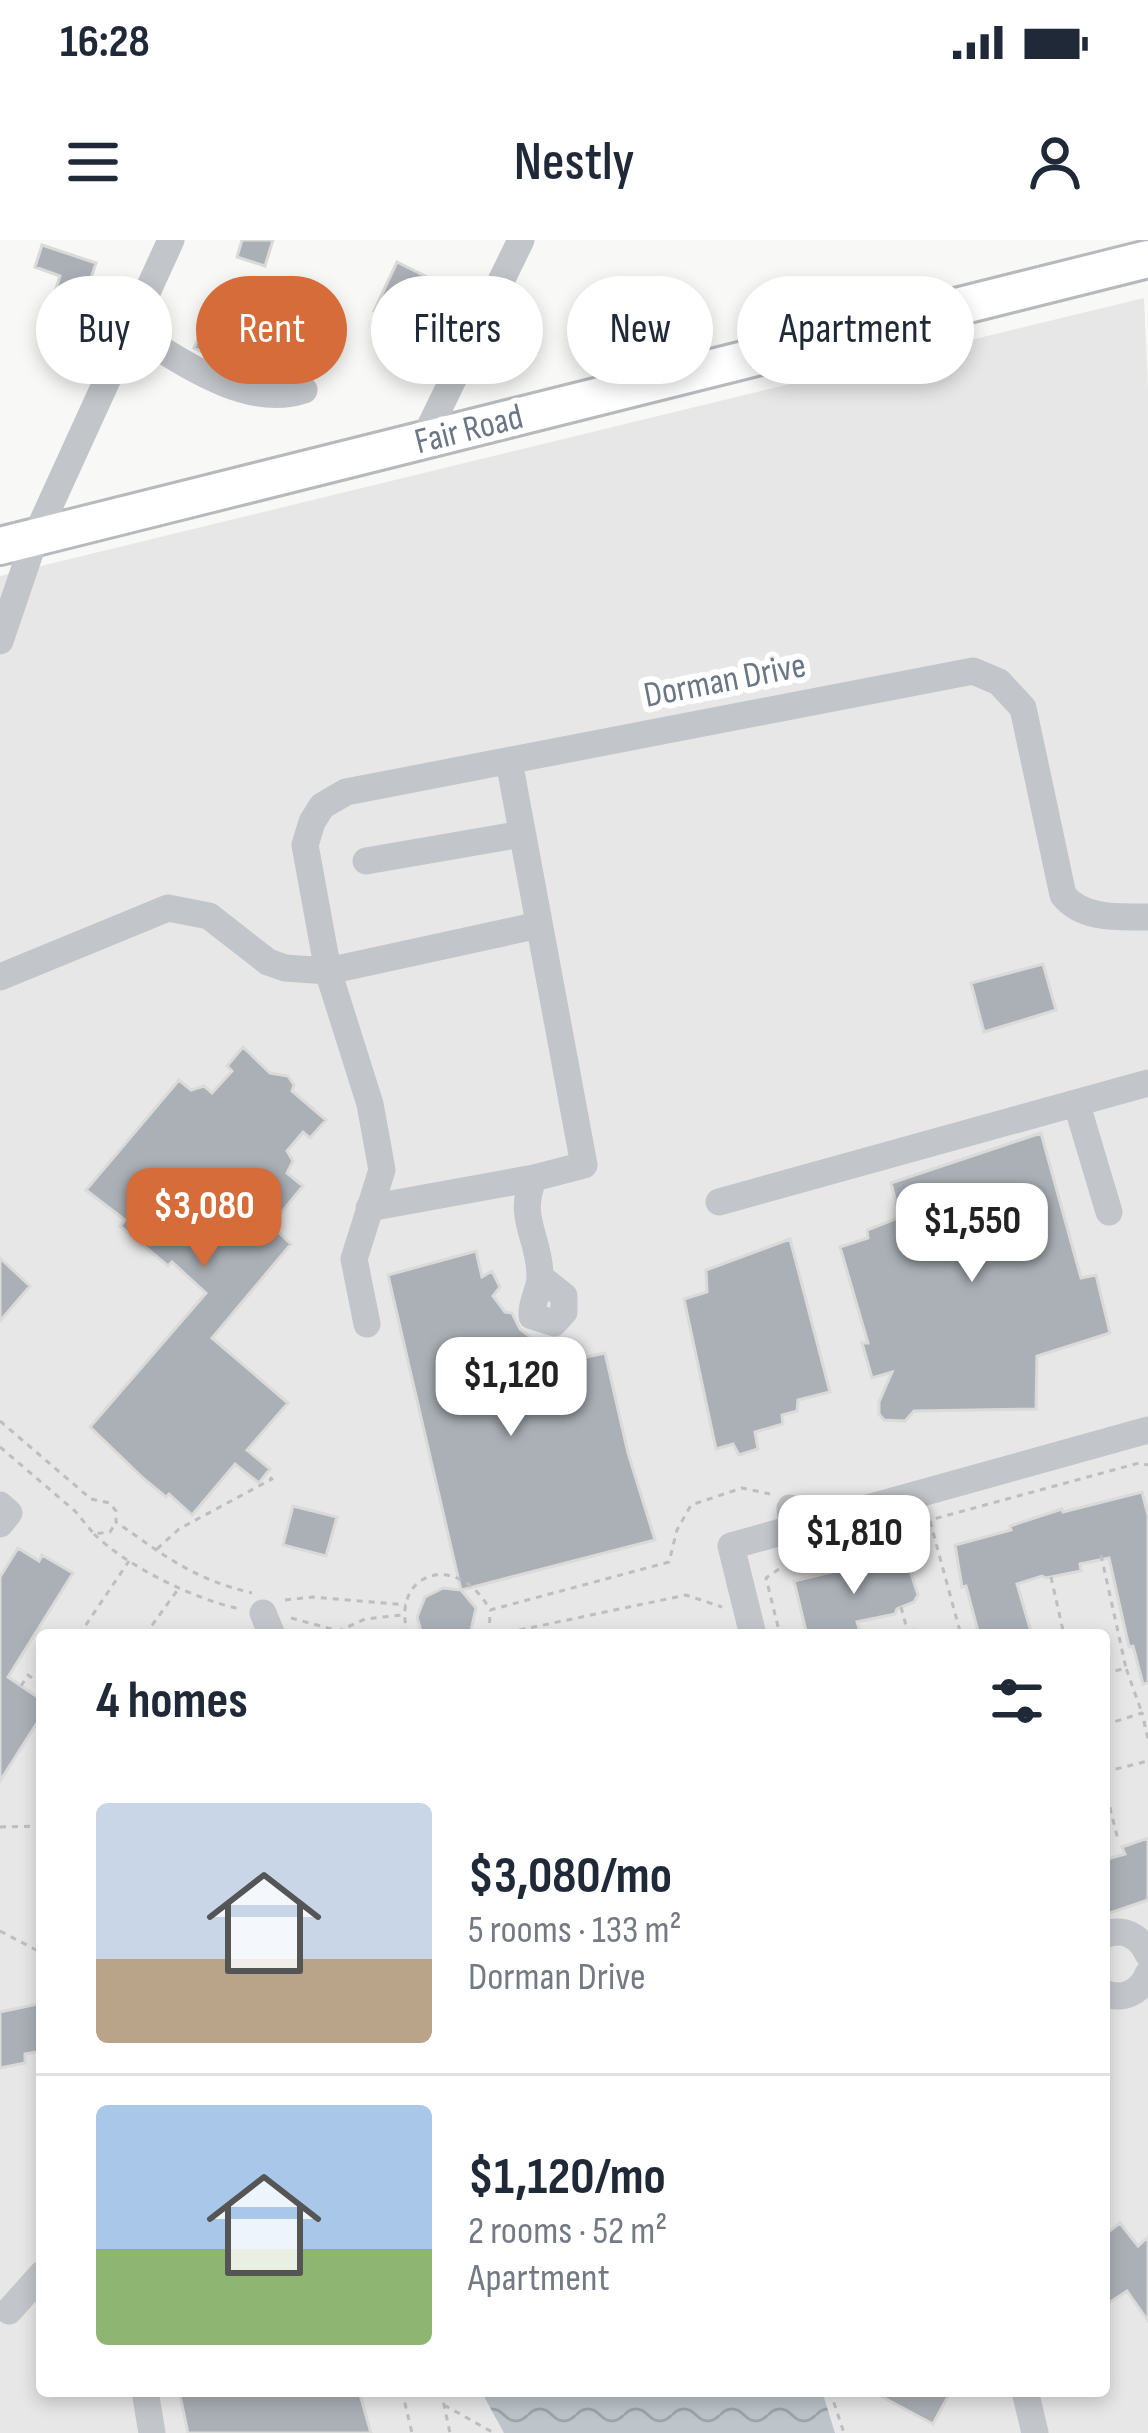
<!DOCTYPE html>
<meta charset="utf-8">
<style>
:root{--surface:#fff;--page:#f6f6f7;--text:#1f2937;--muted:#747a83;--line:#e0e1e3;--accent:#d56c39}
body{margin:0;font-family:"Sofia Sans Condensed",sans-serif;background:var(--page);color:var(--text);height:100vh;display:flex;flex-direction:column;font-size:45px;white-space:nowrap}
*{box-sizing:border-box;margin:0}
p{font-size:39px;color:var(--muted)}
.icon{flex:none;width:66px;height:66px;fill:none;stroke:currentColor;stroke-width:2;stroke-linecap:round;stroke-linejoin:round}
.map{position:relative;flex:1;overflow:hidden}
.sheet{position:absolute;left:36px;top:1389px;width:1074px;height:768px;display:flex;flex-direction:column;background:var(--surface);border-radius:12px;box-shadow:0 6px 18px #0003}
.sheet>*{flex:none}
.banner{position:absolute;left:36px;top:36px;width:1077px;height:108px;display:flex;gap:24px}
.price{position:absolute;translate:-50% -102px;padding:0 27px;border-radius:24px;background:#fff;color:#222;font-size:39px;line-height:78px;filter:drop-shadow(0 3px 6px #0008)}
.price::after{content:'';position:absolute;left:50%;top:72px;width:36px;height:27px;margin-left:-18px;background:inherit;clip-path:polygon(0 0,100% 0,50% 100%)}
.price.on{background:var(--accent);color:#fff}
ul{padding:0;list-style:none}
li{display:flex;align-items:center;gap:36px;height:300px;padding:0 60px}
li+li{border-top:3px solid var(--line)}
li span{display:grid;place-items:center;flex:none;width:336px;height:240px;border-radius:12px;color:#555}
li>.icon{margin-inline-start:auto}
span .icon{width:144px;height:144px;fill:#fffc;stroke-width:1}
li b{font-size:51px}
h2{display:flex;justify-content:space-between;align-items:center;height:144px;padding:0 60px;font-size:51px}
.tag{padding:0 42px;border-radius:54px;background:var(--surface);box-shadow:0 6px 18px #0003;font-size:42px;line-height:108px}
.tag.on{background:var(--accent);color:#fff}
.status{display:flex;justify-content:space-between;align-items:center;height:84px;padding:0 60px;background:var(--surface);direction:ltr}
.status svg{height:33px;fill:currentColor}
header{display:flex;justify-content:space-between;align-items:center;height:156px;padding:0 60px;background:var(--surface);font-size:54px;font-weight:600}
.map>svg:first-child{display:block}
.built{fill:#e6e7e6;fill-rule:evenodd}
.water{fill:url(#water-waves)}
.building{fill:#aab0b6;stroke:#dadad8;stroke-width:3}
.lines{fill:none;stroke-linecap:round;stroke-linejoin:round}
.major-casing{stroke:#b6b9bd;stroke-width:42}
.path{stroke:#bcbec1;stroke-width:3;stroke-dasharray:6 6;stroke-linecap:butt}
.minor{stroke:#c2c5c9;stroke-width:27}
.major{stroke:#fff;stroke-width:36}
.labels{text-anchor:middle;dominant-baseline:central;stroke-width:12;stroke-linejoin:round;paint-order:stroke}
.street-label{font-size:36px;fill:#6a7684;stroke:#fff}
</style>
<div class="status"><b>16:28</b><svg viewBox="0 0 49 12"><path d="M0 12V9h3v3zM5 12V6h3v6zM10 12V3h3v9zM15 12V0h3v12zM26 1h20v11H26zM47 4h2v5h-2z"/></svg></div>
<header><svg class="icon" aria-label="menu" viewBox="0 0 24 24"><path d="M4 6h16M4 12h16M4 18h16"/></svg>Nestly<svg class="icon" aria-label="person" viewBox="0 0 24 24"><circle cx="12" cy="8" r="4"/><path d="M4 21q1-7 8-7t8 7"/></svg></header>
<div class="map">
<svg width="1148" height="2193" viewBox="0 0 1148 2193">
<defs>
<pattern id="water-waves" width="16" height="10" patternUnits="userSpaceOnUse" patternTransform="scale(3)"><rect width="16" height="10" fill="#bdc5cb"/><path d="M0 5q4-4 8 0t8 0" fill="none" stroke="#9ea5aa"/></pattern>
</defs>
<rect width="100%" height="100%" fill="#f8f8f6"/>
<!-- built -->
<path class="built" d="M1144,58l4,92v2043h-1148v-1857zM42,1395h1062v756h-1062z"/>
<!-- water -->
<path class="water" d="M481,2151h341l13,42h-331z"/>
<!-- building -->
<path class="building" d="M242,0h31l-8,26 -28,-9z
M42,5l54,18 -15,45 -28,-10 7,-22 -25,-9z
M397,22l32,16 -23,48 -32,-15z
M218,54l36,17 -25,54 -35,-17z
M272,72l42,10 -11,49 -43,-10z
M1043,724l13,46 -72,22 -13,-49z
M243,807l27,26 18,3 6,9 -2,6 34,29 -16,18 -7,-6 -16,19 6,10 -6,12 16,13 -32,39 20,19 -79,94 76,65 -41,47 23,19 -11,14 -24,-19 -43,51 -23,-21 -3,3 -22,-18 -54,-52 116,-134 -34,-31 -4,4 -48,-40 5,-6 -39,-30 93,-110 12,10 13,-4 8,7 20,-22 -5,-5z
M1041,893l40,145 15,-3 14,58 -73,23 -1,53 -122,2 -9,10 -21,-1 -5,-6v-12l13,-30 -20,6 -10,-35h6l-28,-96 28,-9 -1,-8 33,-13 -9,-34z
M790,999l40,153 -32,8 -1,11 -15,4 1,9 -28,8 3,17 -19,6 -6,-11 -17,5 -32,-150 23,-7 -1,-22z
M476,1011l6,26 10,-6 8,16 -7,9 12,16 7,1 8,16 13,10 24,2 2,22 46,-10 23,100 27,87 -194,50 15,18 -6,27h-48l-5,-18 8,-20 18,-9 18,2 -73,-315z
M0,1018l30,28 -30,35z
M1142,1252l6,23v168l-5,1 -10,-38 -4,1 -20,-89 -29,6 1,7 -35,7 -4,-2 -25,8 15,51h-53l-13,-49 -4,1 -7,-42 56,-15 -1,-4 52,-17 1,3z
M293,1266l44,11 -11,39 -43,-11z
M18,1308l21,13 3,-6 31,18 -65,104 34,23v15l-42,66v-204z
M900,1320l8,4 10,31 -4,7 -17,7 -2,5 -38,8 4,13h-54l-13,-54 83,-20 17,3z
M1148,1598v62l-44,15v-55l21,-6 -3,-7z
M42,1763v48l-17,3v9l-25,5v-56z
M1120,1983l18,23 10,-9v84l-21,-30 -23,15v-71z
M179,2151h180l12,42h-183z
M871,2151h80l-18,33z"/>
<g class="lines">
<!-- major casing -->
<g class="major-casing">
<path id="major" d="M0,306l1148,-287"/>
</g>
<!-- path -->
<path class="path" d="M0,1181l91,78 19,4 6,8v11c49,34 77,57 136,71
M0,1207l75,64 19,23 16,-2 5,-8
M930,1281l31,114
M94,1294c34,33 100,65 146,75
M157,1309l22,-20 93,-50 -5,-3
M820,1310l319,-87 9,2
M1101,1315l25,113
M779,1329l-13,9 14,57
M1051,1337l13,58
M285,1360l28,-3 93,8
M901,1367l7,26
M291,1378l48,13 26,-12 37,-4
M79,1395l50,-74
M145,1395l34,-47
M408,1395c-19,-63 50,-85 82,-25l179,-48 8,-32 14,-25 51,-17 28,6
M489,1395l1,-22
M496,1395l190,-40 36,12
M902,1395l11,-5 5,5
M945,1395l13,-4
M1104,1434l22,-6 16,45
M21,1446l7,-11 14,10
M1104,1485l38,-12 6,26
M1104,1532l44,-11
M1104,1544l14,56
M0,1587l42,-1
M0,1691l42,22
M402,2151l10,42
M441,2151l9,42
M830,2151l14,42
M444,2165l50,28"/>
<!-- minor -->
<path class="minor" d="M130,90c48,29 116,80 174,60
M423,201l98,-201
M0,401l35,-103 136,-298
M366,621l156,-27
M0,737l168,-69 41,8 59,46 17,6 43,3 211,-46
M1077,865l32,107
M534,938c-18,40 6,59 6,98 0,15 -9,25 -8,40l22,7 10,-11v-16l-24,-19
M719,962l429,-119
M369,968l165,-30 50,-13 -75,-404
M367,1084l-13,-65 28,-89 -12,-66 -42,-133 -23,-126 7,-23 10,-16 24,-14 627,-121 26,11 24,26 40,187c20,25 56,22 85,22
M0,1265l9,8 -9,11
M790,1268l6,49
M263,1373l9,22
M753,1395l-22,-89 417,-116
M1104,1695c19,-8 36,1 44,19
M1104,1753c19,8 37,-1 44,-19
M9,2071l33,-37
M145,2151l7,42
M1025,2151l10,42"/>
<!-- major -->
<use href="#major" class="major"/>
</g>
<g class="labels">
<!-- street labels -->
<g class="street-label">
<text transform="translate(469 190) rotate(-14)">Fair Road</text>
<text transform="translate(725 441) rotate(-11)">Dorman Drive</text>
</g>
</g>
</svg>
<b class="price on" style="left:204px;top:1030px">$3,080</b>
<b class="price" style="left:972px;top:1045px">$1,550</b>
<b class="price" style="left:511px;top:1199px">$1,120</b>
<b class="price" style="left:854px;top:1357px">$1,810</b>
<div class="banner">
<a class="tag">Buy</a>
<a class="tag on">Rent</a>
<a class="tag">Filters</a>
<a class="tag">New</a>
<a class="tag">Apartment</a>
</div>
<section class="sheet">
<h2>4 homes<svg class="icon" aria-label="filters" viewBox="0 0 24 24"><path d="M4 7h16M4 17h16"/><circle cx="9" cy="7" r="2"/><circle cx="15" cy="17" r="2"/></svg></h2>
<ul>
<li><span style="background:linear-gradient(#c9d6e8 65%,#b9a48a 0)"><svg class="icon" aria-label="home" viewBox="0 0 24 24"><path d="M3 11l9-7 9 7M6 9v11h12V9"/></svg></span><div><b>$3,080/mo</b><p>5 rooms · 133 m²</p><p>Dorman Drive</p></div></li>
<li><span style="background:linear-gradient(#a9c7e8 60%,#8fb573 0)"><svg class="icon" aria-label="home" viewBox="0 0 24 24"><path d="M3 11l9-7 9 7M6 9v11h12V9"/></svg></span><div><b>$1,120/mo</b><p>2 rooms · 52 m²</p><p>Apartment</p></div></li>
</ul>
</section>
</div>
